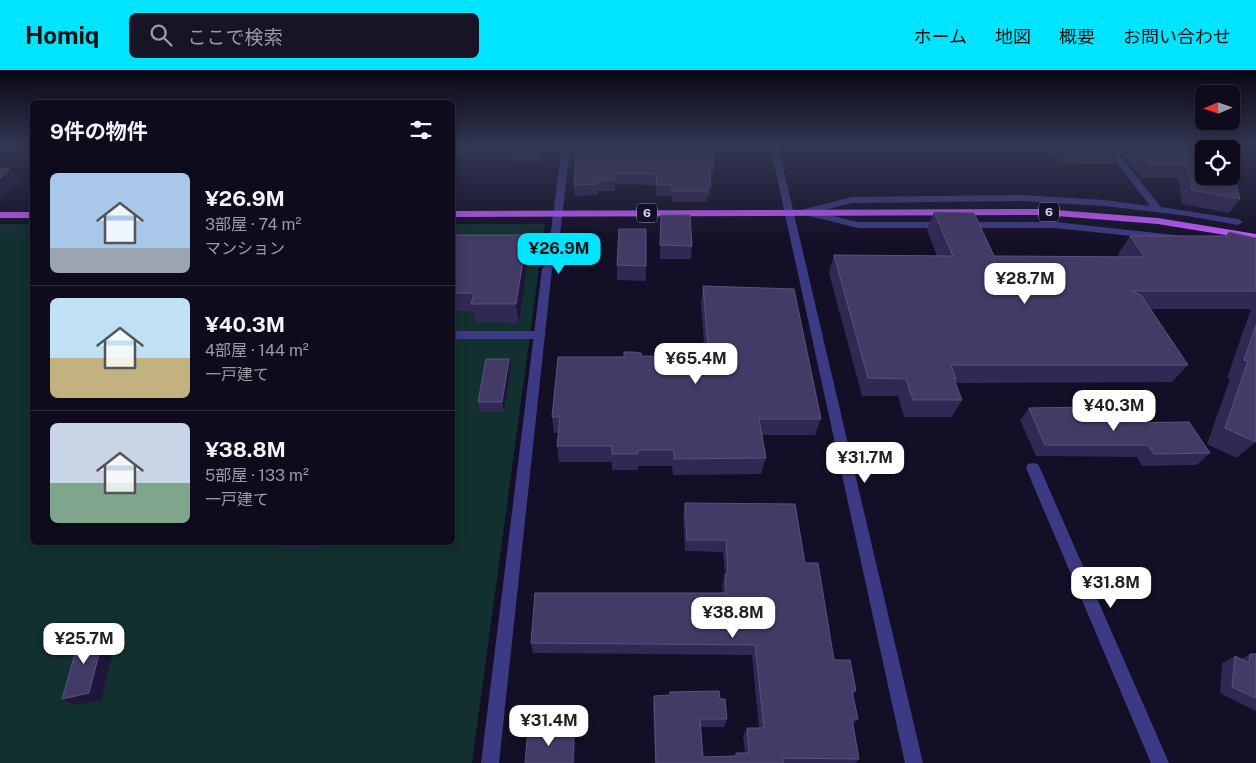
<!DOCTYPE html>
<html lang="ja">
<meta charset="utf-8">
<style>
:root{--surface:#0e0b1c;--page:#171425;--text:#f1f3f6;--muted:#9b9ba3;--line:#2e2b3b;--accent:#00e5ff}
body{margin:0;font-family:"Public Sans","Noto Sans JP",sans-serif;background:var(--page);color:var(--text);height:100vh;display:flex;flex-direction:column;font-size:19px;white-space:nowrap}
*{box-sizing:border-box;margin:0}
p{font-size:16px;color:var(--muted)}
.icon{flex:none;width:28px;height:28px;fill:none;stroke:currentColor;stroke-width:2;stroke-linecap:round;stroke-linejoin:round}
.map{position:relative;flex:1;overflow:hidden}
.sheet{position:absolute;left:30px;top:30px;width:425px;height:445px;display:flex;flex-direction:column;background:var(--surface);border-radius:8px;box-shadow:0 2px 12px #0003,0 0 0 1px var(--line)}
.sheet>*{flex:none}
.needle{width:32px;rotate:268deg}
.buttons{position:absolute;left:1195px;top:15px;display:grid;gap:10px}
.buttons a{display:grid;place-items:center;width:45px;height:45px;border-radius:8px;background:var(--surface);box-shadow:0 2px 12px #0003,0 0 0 1px var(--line);font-size:25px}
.price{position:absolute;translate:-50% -42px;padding:0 11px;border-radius:10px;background:#fff;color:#222;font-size:16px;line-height:32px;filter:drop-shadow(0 1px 2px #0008)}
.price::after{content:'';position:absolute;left:50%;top:30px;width:15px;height:11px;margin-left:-8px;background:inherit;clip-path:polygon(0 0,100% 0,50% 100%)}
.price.active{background:var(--accent);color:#111}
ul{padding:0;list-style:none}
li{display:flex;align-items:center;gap:15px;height:125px;padding:0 20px}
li+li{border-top:1px solid var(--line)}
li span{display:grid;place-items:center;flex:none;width:140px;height:100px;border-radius:8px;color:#555}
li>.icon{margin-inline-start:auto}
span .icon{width:60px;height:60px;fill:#fffc;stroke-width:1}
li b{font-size:21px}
h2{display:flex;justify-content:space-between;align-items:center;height:60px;padding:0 20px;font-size:21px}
header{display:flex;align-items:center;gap:30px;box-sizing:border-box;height:70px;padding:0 25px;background:var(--accent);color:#111}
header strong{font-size:24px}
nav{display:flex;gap:28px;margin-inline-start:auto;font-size:18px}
.search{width:350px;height:45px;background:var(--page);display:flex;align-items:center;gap:12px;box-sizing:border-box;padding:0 18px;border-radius:8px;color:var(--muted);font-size:19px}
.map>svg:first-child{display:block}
.green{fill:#12302f}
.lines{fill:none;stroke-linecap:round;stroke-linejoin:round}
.service{fill:#3d3a85;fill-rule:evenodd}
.minor{fill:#3d3a85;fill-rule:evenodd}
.primary{fill:#c25bff;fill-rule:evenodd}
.wall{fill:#312854}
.shaded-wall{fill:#1d163a}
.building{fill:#433a66;stroke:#5a527e}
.labels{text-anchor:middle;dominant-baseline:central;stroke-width:4.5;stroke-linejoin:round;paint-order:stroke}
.shield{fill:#130f26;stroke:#9e99be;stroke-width:1}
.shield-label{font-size:12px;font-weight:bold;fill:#d9d4ff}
</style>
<header>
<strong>Homiq</strong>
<div class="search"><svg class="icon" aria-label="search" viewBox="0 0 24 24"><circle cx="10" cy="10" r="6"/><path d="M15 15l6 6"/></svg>ここで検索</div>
<nav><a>ホーム</a><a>地図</a><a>概要</a><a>お問い合わせ</a></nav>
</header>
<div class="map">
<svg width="1256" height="693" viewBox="0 0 1256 693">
<rect width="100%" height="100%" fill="#130f26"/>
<!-- green -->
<path class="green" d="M0,154h32v318h420l1,-318h92l-73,539h-472z"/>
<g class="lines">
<!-- service -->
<path class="service" d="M452,261h88l6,4 -6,4h-88z"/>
<!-- minor -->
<path class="minor" d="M562,76h8l-13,116 -5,7 -53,494h-18l61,-494 5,-7z
M770,76h8l145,617h-18z
M1104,76h8l49,61 77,12 5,3 -5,3 -50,-9 -83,-10 -83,-5 -170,2 -36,9 42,10h197l129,14 1,2 -5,3 -125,-13h-197l-56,-14 -2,-2 5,-3 47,-12 170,-2 83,5 45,6z
M1033,393l5,1 2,4 129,295h-18l-125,-295 2,-4z"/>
<!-- primary -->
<path class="primary" d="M1044,139l114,9 98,16v6l-98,-16 -114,-9 -592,2v-6z
M0,142h32v6h-32z"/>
</g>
<!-- wall -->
<path class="wall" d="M452,76h90l-2,15 -88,-3z
M576,76h163h-15l-1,7h-11l2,14 -2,11h-2l1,8 -1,11h-3l-1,5h-34l-1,-6h-15v-11l-41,-1v7h-17v4l-23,1 -1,-11z
M1048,76h175l17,53 -11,14 -47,-9 -4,-26h-36l-21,-24 -6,10 -55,-1z
M934,142l60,44 126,1 -2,-3 12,-18h96l3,-4 27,6v204l-20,16 -29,-14 23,-65 -3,-1 24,-69h-101l38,56 -16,17 -217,1 7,17 -10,17h-48l-6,-21h-36l-33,-123 5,-18 103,1 -10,-26z
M661,145l31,31 -1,13h-31z
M452,165h75l2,19 -10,69 -43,-1 -3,-11h-21z
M617,195l29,1v15l-29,-1z
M703,216l118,133 -6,16h-53l4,23 -5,16 -88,1 -1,-9h-34v4h-26v-8h-53l-2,-16 1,-13h-4l-2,-16 72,-60 17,-1 64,1 -4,-54z
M511,299l-7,43h-24l-2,-10z
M1029,338l70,15 111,30 -13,12 -55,1 -5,-9 -101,-1 -16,-36z
M685,433l120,60 29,97 22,31 -3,4 5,24 -5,6 6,34 -4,4h-200l-2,-59 1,-8 15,-1 1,-3 50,7 7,20 -3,8h-23l2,30 32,-1 1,-3h9l-2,-17 4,-8h12l-7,-73 -219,-2 -2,-10 192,-50 -1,-8 3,-11 -2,-22 -38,-1 -2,-36z
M277,472h105l-1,3 -59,-1 -1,3h-41z
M1250,584h6v57l-36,-18 2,-30 13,-7 6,3z"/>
<!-- shaded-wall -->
<path class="shaded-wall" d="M540,76h2l-2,15 -1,-11z
M0,93l7,9 3,-3 10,13 -20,21z
M527,165l2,19 -10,69 -3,-19z
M509,289l2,10 -7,43 -2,-10z
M318,472h3l1,2 -1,3z
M105,561l11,8 -15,61 -26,5 -13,-6z
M574,665l2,7 -1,21h-2z"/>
<!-- building -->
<path class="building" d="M452,76h88l-1,4z
M576,76h135l3,21h-5l2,19h-4l1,5h-36v-6h-15l-1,-11 -41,-1v7h-17v4l-24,1z
M1064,76h56l3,4h-56z
M1134,76h89l3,3h-22v27h27v-10l9,33 -48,-9 -5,-26h-37z
M0,99h10l-10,10z
M934,142l40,1 20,43 151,1 -15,-21h100l-1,-4 27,6v53h-125l10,4 47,70h-237l5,14h-2l8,21h-49l-7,-21 -38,-1 -34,-123 119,1z
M661,145h29l2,31 -32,-1z
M619,159h27v37l-29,-1z
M452,165h75l-11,69h-45l3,-11h-22z
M703,216l91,3 27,130h-62l7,39 -92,1v-9h-36v4h-26v-8h-55l3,-29h-8l6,-60h66v-5h9l8,1v3l68,1z
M1256,255v117l-31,-14 23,-67 -4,-1z
M486,289h23l-7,43h-24z
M1090,337l9,16 90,-1 21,31 -56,1 -6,-9h-103l-16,-37z
M685,433l110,1 10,59h13l16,97h16l6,31h-4l6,28h-6l7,40 -76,-1v5h-127l-2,-67 16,-1v-3l49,-1 1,8h5l2,20h-27l3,38 33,-1v-3h13l-2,-25h17l-9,-83 -224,-2 4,-50h191l-1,-19h3l-2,-34h-39z
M105,561l-16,62 -27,6 18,-63z
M1250,584h6v44l-24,-11 3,-31 14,7z
M528,658h25l-1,7h22l-1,28h-48z"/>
<!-- sky -->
<linearGradient id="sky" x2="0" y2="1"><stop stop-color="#0a0815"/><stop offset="0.44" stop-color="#333752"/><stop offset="1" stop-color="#333752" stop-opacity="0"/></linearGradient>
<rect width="1256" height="173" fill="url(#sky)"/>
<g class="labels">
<!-- shield labels -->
<g class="shield">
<rect x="1039" y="132.5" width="20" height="19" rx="4"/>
<rect x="637" y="133.5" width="20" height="19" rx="4"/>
</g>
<g class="shield-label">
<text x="1049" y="142">6</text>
<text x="647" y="143">6</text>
</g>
</g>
</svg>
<div class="buttons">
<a><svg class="needle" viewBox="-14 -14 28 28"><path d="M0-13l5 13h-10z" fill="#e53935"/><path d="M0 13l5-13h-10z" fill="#9b9ba3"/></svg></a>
<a><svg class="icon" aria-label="locate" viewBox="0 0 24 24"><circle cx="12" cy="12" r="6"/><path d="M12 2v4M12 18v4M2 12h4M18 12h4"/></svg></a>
</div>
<b class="price active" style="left:559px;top:205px">¥26.9M</b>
<b class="price" style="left:1025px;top:235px">¥28.7M</b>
<b class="price" style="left:696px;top:315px">¥65.4M</b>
<b class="price" style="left:1114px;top:362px">¥40.3M</b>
<b class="price" style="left:865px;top:414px">¥31.7M</b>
<b class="price" style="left:1111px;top:539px">¥31.8M</b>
<b class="price" style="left:733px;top:569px">¥38.8M</b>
<b class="price" style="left:84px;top:595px">¥25.7M</b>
<b class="price" style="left:549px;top:677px">¥31.4M</b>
<section class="sheet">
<h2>9件の物件<svg class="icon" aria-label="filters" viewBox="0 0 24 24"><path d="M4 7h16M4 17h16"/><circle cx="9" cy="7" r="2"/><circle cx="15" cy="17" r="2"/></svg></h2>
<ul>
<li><span style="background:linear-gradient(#a9c7e8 75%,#9aa5b1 0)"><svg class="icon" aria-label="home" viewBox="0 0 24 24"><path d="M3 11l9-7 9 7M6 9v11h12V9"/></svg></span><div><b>¥26.9M</b><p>3部屋 · 74 m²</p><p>マンション</p></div></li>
<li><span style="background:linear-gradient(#bfe0f5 60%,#c2b280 0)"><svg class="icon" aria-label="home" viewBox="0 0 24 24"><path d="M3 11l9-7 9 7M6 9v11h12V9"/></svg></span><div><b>¥40.3M</b><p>4部屋 · 144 m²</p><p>一戸建て</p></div></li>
<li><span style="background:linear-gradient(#c9d6e8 60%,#7fa58c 0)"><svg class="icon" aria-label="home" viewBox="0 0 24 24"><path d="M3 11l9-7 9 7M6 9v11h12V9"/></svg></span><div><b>¥38.8M</b><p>5部屋 · 133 m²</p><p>一戸建て</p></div></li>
</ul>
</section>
</div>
